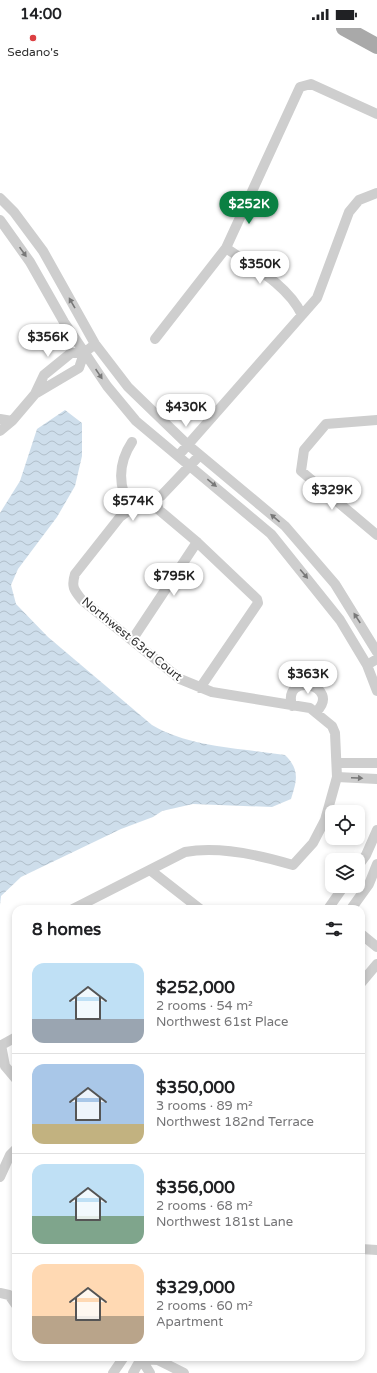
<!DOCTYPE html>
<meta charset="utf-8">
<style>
:root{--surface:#fff;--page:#f2f2f2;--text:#202124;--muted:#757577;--line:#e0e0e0;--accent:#0b8043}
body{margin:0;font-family:"Varela Round",sans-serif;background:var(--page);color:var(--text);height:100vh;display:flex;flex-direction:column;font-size:15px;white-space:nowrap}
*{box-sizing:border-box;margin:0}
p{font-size:13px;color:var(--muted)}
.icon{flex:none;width:22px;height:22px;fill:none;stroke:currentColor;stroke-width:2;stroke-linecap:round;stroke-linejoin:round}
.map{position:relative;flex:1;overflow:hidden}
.drawer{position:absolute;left:12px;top:877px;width:353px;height:456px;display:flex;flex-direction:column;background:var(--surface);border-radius:12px;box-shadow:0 2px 6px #0003}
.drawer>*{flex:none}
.fabs{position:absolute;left:325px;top:777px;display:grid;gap:8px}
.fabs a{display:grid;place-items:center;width:40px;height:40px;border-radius:8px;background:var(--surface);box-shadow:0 2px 6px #0003;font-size:20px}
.price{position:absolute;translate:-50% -34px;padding:0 9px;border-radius:14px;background:#fff;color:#222;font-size:13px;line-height:26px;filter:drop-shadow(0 1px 2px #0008)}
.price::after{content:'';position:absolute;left:50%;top:24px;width:12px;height:9px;margin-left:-6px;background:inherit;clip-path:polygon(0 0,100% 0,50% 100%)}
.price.on{background:var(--accent);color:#fff}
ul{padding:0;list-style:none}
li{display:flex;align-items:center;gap:12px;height:100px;padding:0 20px}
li+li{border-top:1px solid var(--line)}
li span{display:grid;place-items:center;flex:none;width:112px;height:80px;border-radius:12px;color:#555}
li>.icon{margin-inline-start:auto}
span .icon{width:48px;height:48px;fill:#fffc;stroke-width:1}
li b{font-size:17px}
h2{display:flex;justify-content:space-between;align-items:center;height:48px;padding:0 20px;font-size:17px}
.status{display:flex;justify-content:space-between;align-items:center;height:28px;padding:0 20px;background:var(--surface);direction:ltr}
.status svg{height:11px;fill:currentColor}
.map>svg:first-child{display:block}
.water{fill:url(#water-waves)}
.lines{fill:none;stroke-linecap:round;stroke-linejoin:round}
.street{stroke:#cecece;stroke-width:10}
.primary{stroke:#a9a9a9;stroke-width:16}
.oneway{fill:#787878}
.poi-dot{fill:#dc3f42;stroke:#fff;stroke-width:1.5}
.labels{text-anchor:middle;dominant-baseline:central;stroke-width:4;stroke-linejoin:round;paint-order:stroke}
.poi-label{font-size:12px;fill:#313131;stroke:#fff}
.street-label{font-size:12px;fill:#313131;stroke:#fff}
</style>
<div class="status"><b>14:00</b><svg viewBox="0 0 49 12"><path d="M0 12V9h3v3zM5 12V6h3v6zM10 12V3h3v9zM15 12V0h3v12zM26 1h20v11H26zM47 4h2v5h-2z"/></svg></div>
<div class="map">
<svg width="377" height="1345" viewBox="0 0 377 1345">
<defs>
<pattern id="water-waves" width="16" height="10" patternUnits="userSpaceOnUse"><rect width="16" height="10" fill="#cedeeb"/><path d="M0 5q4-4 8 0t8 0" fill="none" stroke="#b1bfca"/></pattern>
</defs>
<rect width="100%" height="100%" fill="#fff"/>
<!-- water -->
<path class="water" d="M65,382l17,13v33l-7,30 -18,31 -39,52 -7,16 5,19 32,33 104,88c39,23 89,23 133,30 15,15 12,25 6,44l-19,8 -79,-3 -31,7 -9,6 -32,12 -100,48 -20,19 -1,9v-392l20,-32 17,-52z"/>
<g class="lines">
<!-- street -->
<path class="street" d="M0,170l14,14 29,39 52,93 33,43 60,58 97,81 50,58 42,68
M0,192l30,42 34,60 43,64 29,35 135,113 69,86 27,45 10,26
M226,220c26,18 62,37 76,67
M155,311l71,-91 74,-161 11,-3 66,30
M35,366l44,-26 5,-15
M0,391l12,2 23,-27 9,-19 27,-22h13l11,-9
M377,392l-51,4 -22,26 -3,21 76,64
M0,403l12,-10
M178,428l139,-158 32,-86 10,-12 18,-7
M155,471l4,11 38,32 60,57 1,4 -58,85
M132,480c-15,-20 -14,-45 0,-66
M132,612l65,-98
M367,637l10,-6
M292,678c-10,-36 51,-20 24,6
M338,735h39
M337,749l40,2
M358,838l8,-11 11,-25
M150,842l50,39
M73,881l112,-57c34,-6 75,3 108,13l20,-22 12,-23 12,-43 -2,-44 -3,-7 -22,-18 -98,-16 -32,-13 -98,-79c-8,-10 -11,-13 -7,-26l45,-57 12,-9 29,-12 39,-41
M328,881l16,-23
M351,881l18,-25 8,-20
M361,906l16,13
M361,955l16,-19
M1,1017l4,21 11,13
M0,1018l16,-9
M0,1149l10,-22 6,-6
M361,1221l16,1
M0,1265l9,2 7,10
M137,1329l4,2 17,1 26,13
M141,1331l9,14
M113,1345l11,-16
M133,1345l9,-16"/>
<!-- primary -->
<path class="primary" d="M344,0l33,18"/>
</g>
<!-- one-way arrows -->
<defs><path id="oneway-solid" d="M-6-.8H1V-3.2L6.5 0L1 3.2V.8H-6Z"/></defs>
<g class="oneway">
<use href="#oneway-solid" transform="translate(23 224) rotate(55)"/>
<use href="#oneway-solid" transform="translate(72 275) rotate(-120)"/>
<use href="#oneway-solid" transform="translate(99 346) rotate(56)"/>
<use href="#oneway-solid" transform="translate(212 455) rotate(39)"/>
<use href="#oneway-solid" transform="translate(275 490) rotate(-140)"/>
<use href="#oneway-solid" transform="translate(304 546) rotate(50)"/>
<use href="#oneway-solid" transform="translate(357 590) rotate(-123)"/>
<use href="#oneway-solid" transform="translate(357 750) rotate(3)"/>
</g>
<!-- markers -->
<circle class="poi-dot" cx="33" cy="10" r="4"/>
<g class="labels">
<!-- poi labels -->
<g class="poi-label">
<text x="33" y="24">Sedano's</text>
</g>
<!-- street labels -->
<g class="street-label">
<text transform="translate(132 611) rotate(39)">Northwest 63rd Court</text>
</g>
</g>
</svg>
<div class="fabs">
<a><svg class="icon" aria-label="locate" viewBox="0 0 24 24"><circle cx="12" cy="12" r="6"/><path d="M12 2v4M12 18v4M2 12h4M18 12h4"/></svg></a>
<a><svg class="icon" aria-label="layers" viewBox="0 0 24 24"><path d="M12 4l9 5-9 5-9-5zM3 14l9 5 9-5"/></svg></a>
</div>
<b class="price on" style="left:249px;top:197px">$252K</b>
<b class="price" style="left:260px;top:257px">$350K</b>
<b class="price" style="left:48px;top:330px">$356K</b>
<b class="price" style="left:186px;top:400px">$430K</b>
<b class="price" style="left:332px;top:483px">$329K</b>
<b class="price" style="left:133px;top:494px">$574K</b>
<b class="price" style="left:174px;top:569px">$795K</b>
<b class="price" style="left:308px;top:667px">$363K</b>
<section class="drawer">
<h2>8 homes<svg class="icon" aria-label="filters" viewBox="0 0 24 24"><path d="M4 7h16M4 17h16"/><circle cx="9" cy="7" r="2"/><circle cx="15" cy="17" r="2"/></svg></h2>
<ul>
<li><span style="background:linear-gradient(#bfe0f5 70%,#9aa5b1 0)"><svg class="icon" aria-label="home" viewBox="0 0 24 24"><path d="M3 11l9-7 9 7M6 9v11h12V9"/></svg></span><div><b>$252,000</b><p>2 rooms · 54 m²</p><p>Northwest 61st Place</p></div></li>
<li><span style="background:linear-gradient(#a9c7e8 75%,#c2b280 0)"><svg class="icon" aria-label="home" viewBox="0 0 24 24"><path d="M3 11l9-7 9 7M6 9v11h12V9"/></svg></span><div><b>$350,000</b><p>3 rooms · 89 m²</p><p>Northwest 182nd Terrace</p></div></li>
<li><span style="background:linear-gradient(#bfe0f5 65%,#7fa58c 0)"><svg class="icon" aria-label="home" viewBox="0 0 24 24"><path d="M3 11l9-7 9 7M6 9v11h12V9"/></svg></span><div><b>$356,000</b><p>2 rooms · 68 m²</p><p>Northwest 181st Lane</p></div></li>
<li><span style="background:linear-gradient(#ffd9b3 65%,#b9a48a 0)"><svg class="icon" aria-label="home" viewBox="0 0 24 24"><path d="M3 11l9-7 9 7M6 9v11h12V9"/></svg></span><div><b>$329,000</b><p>2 rooms · 60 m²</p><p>Apartment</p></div></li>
</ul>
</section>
</div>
